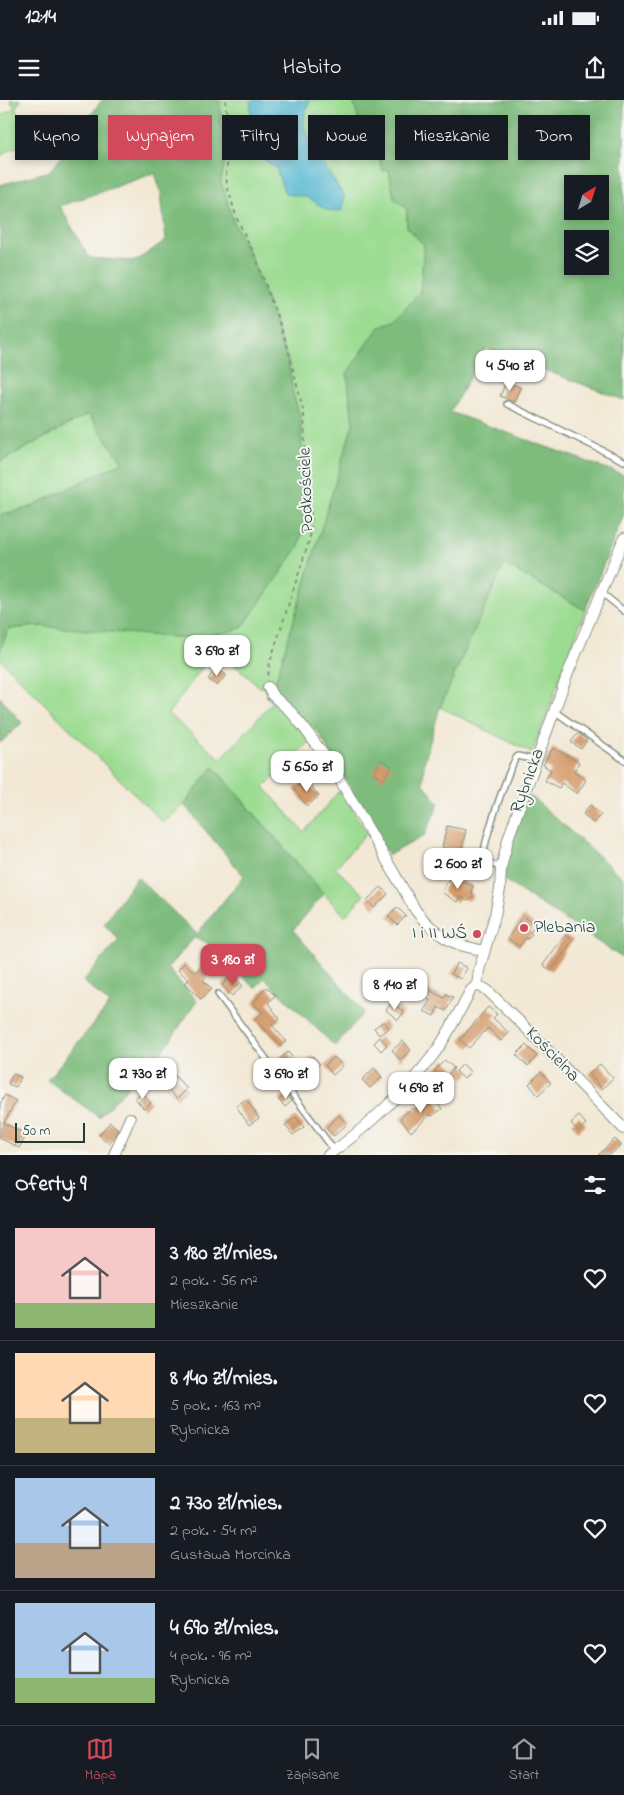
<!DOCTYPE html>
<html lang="pl">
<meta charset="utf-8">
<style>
:root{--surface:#171b24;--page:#20242c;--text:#f1f3f6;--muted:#9ea1a6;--line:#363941;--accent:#d1495b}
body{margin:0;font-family:"Indie Flower",sans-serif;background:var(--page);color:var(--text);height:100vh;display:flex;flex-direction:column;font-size:19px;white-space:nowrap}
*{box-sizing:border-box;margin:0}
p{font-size:16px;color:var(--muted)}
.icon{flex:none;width:28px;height:28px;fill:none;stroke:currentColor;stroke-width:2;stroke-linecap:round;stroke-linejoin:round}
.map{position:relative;height:1055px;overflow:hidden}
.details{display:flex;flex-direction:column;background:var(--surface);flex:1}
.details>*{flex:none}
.top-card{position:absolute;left:15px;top:15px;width:595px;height:45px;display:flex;gap:10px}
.needle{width:32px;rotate:38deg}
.tools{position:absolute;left:564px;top:75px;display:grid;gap:10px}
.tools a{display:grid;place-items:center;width:45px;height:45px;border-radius:0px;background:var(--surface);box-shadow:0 2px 8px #0003;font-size:25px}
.scale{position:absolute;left:15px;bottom:12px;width:70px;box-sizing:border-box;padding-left:5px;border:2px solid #1f3d34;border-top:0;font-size:14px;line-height:18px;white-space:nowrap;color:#1f3d34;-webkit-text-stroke:4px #f6f6f2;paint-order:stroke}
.price{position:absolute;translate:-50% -42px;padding:0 11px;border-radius:10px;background:#fff;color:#222;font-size:16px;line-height:32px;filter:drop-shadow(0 1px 2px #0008)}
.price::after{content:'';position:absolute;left:50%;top:30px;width:15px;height:11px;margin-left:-8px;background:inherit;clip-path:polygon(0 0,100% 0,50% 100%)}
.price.on{background:var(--accent);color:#fff}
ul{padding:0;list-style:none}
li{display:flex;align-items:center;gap:15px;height:125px;padding:0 15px}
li+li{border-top:1px solid var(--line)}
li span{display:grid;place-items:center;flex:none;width:140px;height:100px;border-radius:0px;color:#555}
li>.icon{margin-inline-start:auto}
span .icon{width:60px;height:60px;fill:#fffc;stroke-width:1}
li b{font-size:21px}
h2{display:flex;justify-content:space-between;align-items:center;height:60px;padding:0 15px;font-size:21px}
.chip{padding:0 18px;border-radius:0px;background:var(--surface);box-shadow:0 2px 8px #0003;font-size:18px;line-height:45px}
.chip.on{background:var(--accent);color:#fff}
.status{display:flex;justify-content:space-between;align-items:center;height:35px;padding:0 25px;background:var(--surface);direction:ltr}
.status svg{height:14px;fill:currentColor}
header{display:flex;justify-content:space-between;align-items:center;height:65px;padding:0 15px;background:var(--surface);font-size:22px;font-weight:600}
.tab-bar{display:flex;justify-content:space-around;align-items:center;height:70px;border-top:1px solid var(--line);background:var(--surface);font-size:14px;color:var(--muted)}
.tab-bar a{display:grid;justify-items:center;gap:2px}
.tab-bar .on{color:var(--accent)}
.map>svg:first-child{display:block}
.green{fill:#9cdc92;stroke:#5e8c63}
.forest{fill:#7dbc7c;stroke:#4e7c58;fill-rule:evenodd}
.water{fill:#53b8d1;stroke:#397a82}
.building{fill:#d39968}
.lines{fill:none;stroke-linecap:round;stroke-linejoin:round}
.service-casing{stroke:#889284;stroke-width:8}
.minor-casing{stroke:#889284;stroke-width:12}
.path{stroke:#889284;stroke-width:2;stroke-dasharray:4 4;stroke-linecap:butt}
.service{stroke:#fff;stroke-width:5}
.minor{stroke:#fff;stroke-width:10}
.poi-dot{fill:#d1495b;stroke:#f6f6f2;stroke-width:2}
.labels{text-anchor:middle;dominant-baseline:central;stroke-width:4;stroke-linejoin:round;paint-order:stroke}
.street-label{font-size:18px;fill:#1f3d34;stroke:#f6f6f2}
.poi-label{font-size:18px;fill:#1f3d34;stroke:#f6f6f2;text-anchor:start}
</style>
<div class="status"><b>12:14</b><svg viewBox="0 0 49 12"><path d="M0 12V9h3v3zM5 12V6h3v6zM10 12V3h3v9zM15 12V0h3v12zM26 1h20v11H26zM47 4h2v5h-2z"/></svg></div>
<header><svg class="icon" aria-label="menu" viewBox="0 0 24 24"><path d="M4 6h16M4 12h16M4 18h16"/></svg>Habito<svg class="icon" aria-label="share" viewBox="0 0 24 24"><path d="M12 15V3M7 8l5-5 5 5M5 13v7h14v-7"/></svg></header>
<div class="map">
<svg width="624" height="1055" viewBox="0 0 624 1055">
<rect width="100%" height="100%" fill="#f6f6f2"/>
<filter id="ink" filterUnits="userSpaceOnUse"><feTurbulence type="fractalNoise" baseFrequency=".02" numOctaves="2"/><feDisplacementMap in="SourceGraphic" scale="10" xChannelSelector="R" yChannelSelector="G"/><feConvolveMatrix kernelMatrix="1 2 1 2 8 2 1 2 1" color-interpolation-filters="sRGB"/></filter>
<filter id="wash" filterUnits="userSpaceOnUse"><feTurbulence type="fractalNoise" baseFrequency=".0096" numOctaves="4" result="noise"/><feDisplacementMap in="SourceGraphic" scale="20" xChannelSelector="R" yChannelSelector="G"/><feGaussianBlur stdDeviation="1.12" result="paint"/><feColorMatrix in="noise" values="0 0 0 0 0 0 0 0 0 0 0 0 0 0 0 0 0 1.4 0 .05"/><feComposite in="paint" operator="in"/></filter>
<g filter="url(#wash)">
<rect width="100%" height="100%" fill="#f2e8d4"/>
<!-- green -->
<path class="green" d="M10,0h11l-6,8 20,28 -35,20v-40l15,-8z
M221,0h30l1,22 3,8v9l21,29 4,7 1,9 62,23 1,-11c-13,-20 -35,-46 -40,-69 -2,-10 3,-18 6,-27h43l9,32 13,14 8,25 6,-1 5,28 13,11v18l17,18 -4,47 -26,29 -14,5 -32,47 5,51 -79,262 -9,-1 -4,3 -45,-39 -48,65 53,45 51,-56 -6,-8 7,4 38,41 -47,47 40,45 36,-42 27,43 -32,35 29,27 -19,21 -21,-22 -110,-127 -30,38 -21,18 -163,-164v-8l8,-22 31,-3 203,2 57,-82 7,-40 -6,-90 -7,-22 -5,-33 -38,-106 -16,-31 -13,-43 6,-30 -5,-12z
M88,314l35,49 -95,45 -28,7v-53z
M504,464l81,46 -53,143 -92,-46z"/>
<!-- forest -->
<path class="forest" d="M102,0h117l3,39 5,12 -6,30 13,43 16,31 38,106 5,33 7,22 6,90 -7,40 -57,82 -45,11 -158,-13 -31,3 -8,22v-136l28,-7 95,-46 -35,-48 -88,48v-277l50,-14zM155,73l6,21 5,46 -30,21 -47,-3 -29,-52z
M353,0h271v300l-138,-52 -36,64 174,63v39l-39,96 -81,-46 -64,143 -16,56 -1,20 16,21 -15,32 -35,19 -71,-123 -33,-28 -11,-18 79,-262 -6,-51 33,-47 14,-5 26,-29 4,-47 -17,-18v-18l-13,-11 -5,-28 -6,1 -8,-25 -13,-14zM572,84h28v27h-28zM572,139h28v27h-28z
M0,597l22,26 -22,20z
M213,667l111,127 -31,36 71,82 -29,34 -71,-68 -9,10 -49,-46 -12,-4 -27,30 30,33 -33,48 -65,68 -52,-37 63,-76 -27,-23 36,-41 -15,-16 33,-47 60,57 47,-58 -60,-71z
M525,695l8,3 91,81v80l-120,-79 -1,-12z"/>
<!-- water -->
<path class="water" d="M251,0h59l-5,11 -1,15 10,24 30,46 -1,14c-19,5 -22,-7 -38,-13 -6,-2 -14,-2 -20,-3l-9,-26 -16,-11 2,-9c-7,-7 -5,-11 -7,-19 -3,-10 -6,-18 -4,-29z"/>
<g id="blocks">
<!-- building -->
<path class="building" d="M506,282l14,5 -6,15 -14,-6z
M216,568l10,7 -9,11 -9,-7z
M578,633l9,7 -6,9 -10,-7z
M553,648l26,14 -5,9 12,9 -9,14 -15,-11 -3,5 -14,-7 6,-11 -8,-5z
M381,660l11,6 -9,14 -10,-7z
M306,680l13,16 -12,10 -13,-17z
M590,705l11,10 -8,8 -10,-9z
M447,726l19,4 -5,21 -19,-4z
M450,777l7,4 1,-2 15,7 -2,5 2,5 -2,3 -3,2 -8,-4 -3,5 -14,-9 1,-2 -1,-1z
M381,787l7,7 -14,14 -7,-8z
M397,807l9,9 -9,9 -9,-9z
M523,816l12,9 -5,7 2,2 -4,5 -2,-1 -7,9 -11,-9z
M565,835l8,5 -22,31 -8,-6z
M206,861l7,6 -10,13 9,9 -11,10 -16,-16 4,-3 -11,-10 6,-7 11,10z
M457,863l10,5 -6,11 -10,-5z
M233,875l10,11 -11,10 -10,-11z
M420,885l24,13 2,-4 7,3 -7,14 -8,-4 -4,9 -10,-5 6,-11 -14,-7z
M266,887l9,8 -7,8 12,16 -8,6 14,16 -5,5 -15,-16 -1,1 -10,-12 8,-7 -10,-9z
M392,902l12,10 -6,8 -12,-10z
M488,907l9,7 -4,4 16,15 -8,8 -13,-13 -19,20 -9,-8z
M384,921l5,7 -10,7 -5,-7z
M380,937l7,8 -6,6 -7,-8z
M403,941l8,9 -11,10 -8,-10z
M526,945l11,11 -9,10 -12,-11z
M288,952l7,9 -10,7 -7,-8z
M313,956l7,8 -7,6 -7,-9z
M334,957l9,9 -10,9 -8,-10z
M445,960l9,8 -11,11 -9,-8z
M463,964l7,8 -6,7 -8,-8z
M600,964l13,14 -11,11 -13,-15z
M374,968l8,9 -12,11 -8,-8z
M541,972l10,11 -13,12 -9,-11z
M13,974l8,3 -5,10 -8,-3z
M173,974l14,15 -10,10 -14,-15z
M142,992l9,11 -7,6 -9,-11z
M286,994l6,7 -7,6 -6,-7z
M5,995l11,6 -12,22 23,12 -8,13 -19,-10v-34z
M432,996l10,13 -10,7 -1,-2 -20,18 -11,-14 12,-10 2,2z
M246,999l13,19 -10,7 -13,-19z
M339,1015l8,9 -13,12 -8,-8z
M579,1016l7,8 -8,7 -7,-8z
M296,1017l8,10 -11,8 -8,-10z
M110,1022l8,7 -3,6 -7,8 -9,-8z
M615,1039l6,6 -11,10h-12z"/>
</g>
</g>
<g filter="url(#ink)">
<use href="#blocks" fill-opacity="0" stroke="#889284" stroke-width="1"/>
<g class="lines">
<!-- service casing -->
<g class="service-casing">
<path id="service" d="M507,304l117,57
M602,493l22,18
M554,611l70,49
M501,768c-7,-3 -17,-6 -17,-14 0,-14 24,-83 32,-96l2,-2 17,4
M218,894l116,156"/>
</g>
<!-- minor casing -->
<g class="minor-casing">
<path id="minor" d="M268,587l4,8 19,17 14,17 28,39 83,143c12,15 29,30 48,35 7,2 13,3 20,5
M477,885l2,-15 16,-55 5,-26 1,-21 8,-32 59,-163 56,-135
M477,885l10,5 40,39 97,100
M114,1055l16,-37
M328,1055c35,-24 81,-67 106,-101 15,-20 25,-43 37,-64l6,-5"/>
</g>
<!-- path -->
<path class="path" d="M225,0l5,41 -4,32 1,13 10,33 20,41 30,85 17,68 1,36 6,65 -1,24 -40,124 -2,15"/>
<!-- service -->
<use href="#service" class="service"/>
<!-- minor -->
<use href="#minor" class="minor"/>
</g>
</g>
<!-- markers -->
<g class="poi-dot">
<circle cx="524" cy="828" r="5"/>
<circle cx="477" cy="834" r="5"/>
</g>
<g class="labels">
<!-- street labels -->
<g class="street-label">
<text transform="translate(307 390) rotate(-92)">Podkościele</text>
<text transform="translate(528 681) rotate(-70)">Rybnicka</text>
<text transform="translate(552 955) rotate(46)">Kościelna</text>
</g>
<!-- poi labels -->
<g class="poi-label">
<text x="534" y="828">Plebania</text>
<text x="467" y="834" text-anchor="end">I i II WŚ</text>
</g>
</g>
</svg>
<div class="tools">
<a><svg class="needle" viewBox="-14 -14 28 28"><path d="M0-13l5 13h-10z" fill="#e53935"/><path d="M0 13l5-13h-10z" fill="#9ea1a6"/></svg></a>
<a><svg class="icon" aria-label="layers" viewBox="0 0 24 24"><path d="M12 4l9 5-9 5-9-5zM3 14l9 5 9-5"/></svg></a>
</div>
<div class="scale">50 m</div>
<b class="price" style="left:510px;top:292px">4 540 zł</b>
<b class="price" style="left:217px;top:577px">3 690 zł</b>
<b class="price" style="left:307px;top:693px">5 650 zł</b>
<b class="price" style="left:458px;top:790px">2 600 zł</b>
<b class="price on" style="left:233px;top:886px">3 180 zł</b>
<b class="price" style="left:395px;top:911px">8 140 zł</b>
<b class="price" style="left:143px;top:1000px">2 730 zł</b>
<b class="price" style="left:286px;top:1000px">3 690 zł</b>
<b class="price" style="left:421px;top:1014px">4 690 zł</b>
<div class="top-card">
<a class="chip">Kupno</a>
<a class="chip on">Wynajem</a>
<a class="chip">Filtry</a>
<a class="chip">Nowe</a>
<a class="chip">Mieszkanie</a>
<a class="chip">Dom</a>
</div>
</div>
<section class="details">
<h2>Oferty: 9<svg class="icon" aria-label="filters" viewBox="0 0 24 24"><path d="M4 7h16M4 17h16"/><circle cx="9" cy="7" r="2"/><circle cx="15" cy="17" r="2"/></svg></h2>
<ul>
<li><span style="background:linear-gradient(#f6c9c9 75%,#8fb573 0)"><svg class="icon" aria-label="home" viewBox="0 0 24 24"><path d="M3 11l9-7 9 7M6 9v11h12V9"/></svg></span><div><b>3 180 zł/mies.</b><p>2 pok. · 56 m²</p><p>Mieszkanie</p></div><svg class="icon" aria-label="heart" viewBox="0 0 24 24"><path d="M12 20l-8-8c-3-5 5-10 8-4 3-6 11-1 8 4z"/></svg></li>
<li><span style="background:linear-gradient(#ffd9b3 65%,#c2b280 0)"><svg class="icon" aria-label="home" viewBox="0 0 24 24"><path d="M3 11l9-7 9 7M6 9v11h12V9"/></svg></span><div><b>8 140 zł/mies.</b><p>5 pok. · 163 m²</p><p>Rybnicka</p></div><svg class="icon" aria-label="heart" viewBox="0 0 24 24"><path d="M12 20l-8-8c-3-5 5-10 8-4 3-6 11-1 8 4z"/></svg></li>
<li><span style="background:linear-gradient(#a9c7e8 65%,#b9a48a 0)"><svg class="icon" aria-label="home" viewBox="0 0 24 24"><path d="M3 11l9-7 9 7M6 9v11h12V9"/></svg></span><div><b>2 730 zł/mies.</b><p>2 pok. · 54 m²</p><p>Gustawa Morcinka</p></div><svg class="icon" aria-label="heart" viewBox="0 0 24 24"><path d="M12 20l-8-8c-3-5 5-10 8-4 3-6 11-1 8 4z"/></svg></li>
<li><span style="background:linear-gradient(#a9c7e8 75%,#8fb573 0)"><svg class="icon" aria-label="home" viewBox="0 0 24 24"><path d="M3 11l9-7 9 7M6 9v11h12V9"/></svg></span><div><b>4 690 zł/mies.</b><p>4 pok. · 96 m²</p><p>Rybnicka</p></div><svg class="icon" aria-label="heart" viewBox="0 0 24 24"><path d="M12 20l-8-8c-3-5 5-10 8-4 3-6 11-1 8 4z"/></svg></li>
</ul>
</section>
<nav class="tab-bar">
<a class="on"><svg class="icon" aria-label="map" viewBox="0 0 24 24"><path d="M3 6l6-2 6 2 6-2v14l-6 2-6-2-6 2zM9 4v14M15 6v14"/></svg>Mapa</a>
<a><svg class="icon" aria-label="saved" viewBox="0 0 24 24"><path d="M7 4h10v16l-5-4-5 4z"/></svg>Zapisane</a>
<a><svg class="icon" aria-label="home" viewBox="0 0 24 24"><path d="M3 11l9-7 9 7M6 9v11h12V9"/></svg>Start</a>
</nav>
